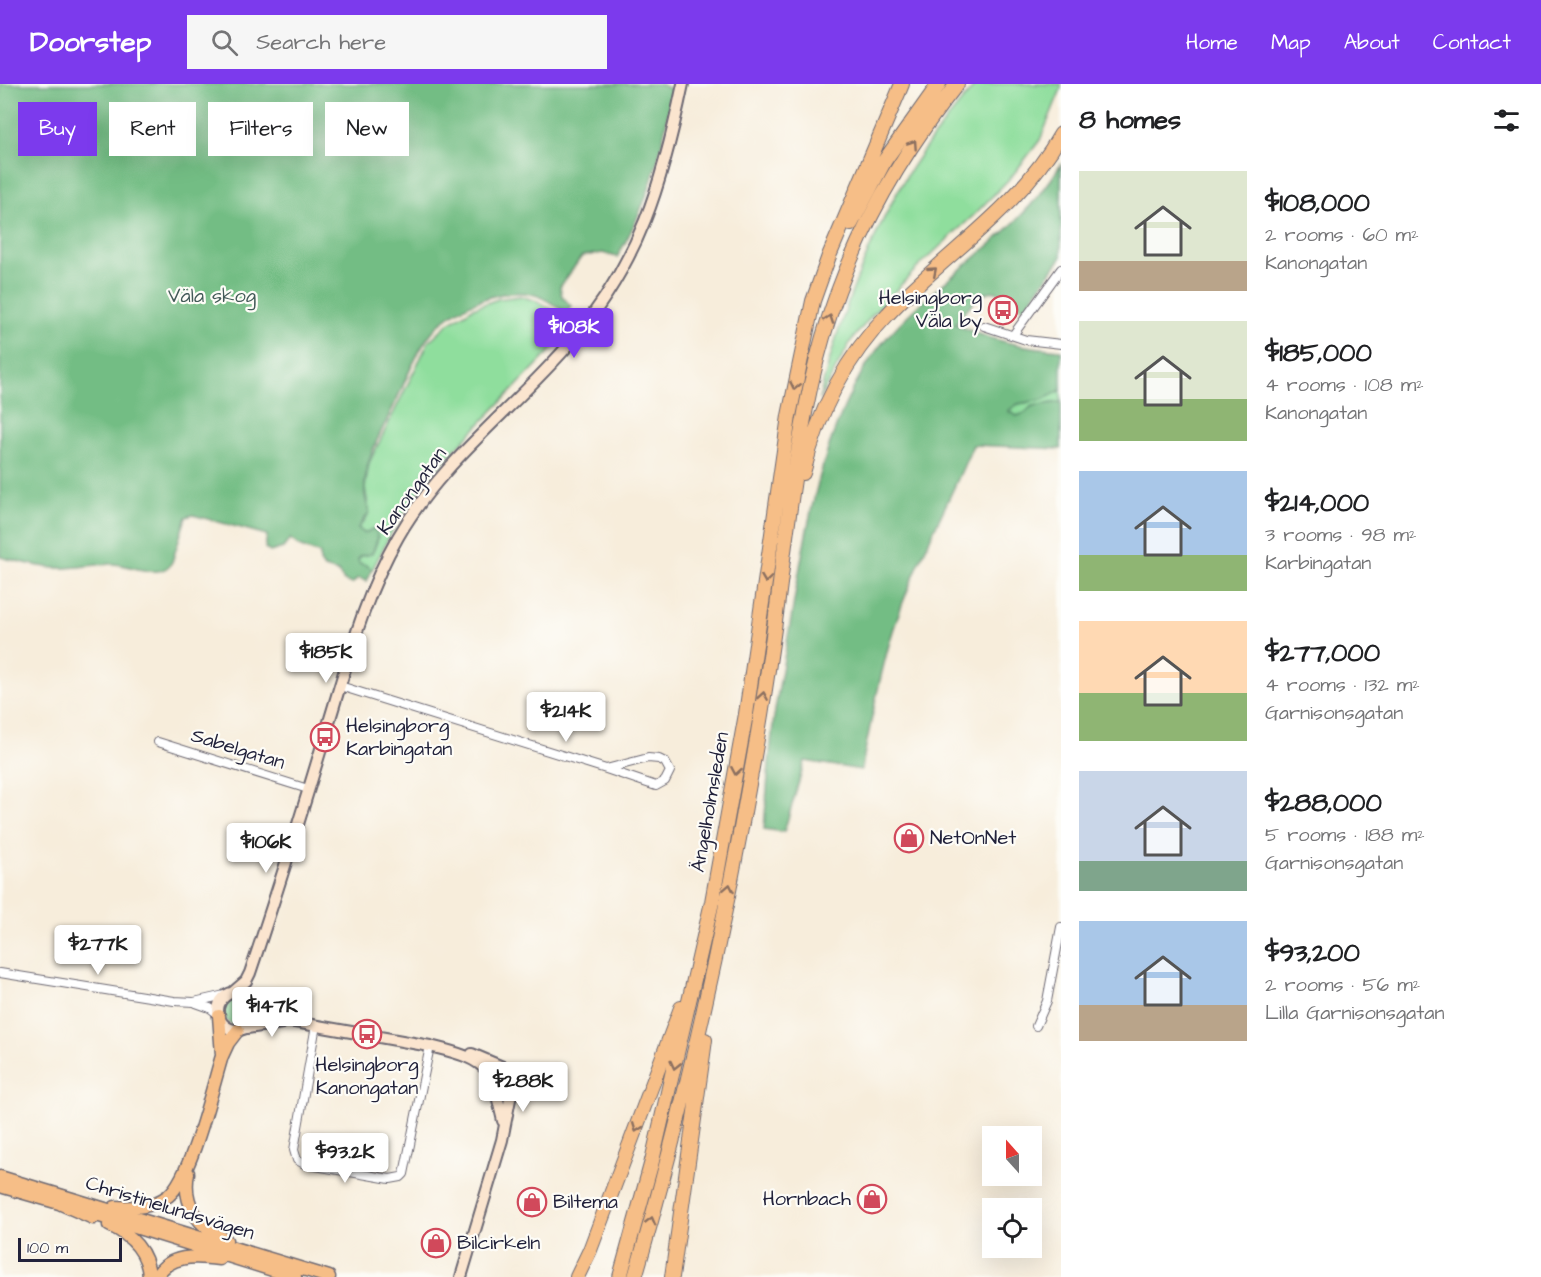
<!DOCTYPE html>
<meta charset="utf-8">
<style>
:root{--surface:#fff;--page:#f6f6f6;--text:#202124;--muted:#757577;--accent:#7c3aed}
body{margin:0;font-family:"Architects Daughter",sans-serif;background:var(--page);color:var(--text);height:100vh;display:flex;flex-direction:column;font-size:22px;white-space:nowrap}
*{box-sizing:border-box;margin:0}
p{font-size:20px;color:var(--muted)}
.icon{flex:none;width:33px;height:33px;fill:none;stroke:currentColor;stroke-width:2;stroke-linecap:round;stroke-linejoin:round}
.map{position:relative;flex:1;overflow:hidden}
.drawer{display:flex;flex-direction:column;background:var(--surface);width:480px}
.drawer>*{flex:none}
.guide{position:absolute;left:18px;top:18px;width:570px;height:54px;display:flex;gap:12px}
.needle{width:39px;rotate:339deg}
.fabs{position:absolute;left:982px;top:1042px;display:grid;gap:12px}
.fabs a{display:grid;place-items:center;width:60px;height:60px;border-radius:0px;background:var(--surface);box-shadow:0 6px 24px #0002;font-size:30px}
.scale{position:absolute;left:18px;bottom:15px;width:104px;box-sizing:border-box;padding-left:6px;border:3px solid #22223b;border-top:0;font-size:16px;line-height:21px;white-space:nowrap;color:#22223b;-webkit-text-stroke:4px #fdfcf7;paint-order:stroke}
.price{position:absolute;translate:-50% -51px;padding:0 14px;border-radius:6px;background:#fff;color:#222;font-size:20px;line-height:39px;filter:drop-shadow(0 2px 3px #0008)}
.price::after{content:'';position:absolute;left:50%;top:36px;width:18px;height:14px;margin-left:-9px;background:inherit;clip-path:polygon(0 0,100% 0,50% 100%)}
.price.active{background:var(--accent);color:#fff}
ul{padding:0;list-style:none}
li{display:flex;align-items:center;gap:18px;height:150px;padding:0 18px}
li span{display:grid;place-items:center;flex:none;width:168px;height:120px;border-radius:0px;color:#555}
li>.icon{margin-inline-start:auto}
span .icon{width:72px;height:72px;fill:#fffc;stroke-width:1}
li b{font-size:26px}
h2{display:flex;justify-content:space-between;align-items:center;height:72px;padding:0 18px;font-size:26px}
.pill{padding:0 21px;border-radius:0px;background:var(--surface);box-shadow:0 6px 24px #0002;font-size:21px;line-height:54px}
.pill.active{background:var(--accent);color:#fff}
header{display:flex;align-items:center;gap:36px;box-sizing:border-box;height:84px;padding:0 30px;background:var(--accent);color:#fff}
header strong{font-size:28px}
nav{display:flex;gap:33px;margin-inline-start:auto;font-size:21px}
.search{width:420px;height:54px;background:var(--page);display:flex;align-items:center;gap:15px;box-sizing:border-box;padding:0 21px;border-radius:0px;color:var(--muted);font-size:22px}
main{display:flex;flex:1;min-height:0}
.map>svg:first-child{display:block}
.green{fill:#8fde9d;stroke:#58806c;stroke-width:1.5}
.forest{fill:#73bd84;stroke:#4a7060;stroke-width:1.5}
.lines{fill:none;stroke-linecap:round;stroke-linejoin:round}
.street-casing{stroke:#6d6973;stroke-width:10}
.secondary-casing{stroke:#6d6973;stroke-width:14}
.primary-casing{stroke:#6d6973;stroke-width:15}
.highway-casing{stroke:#6d6973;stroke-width:16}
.street{stroke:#fff;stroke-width:8}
.secondary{stroke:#fbe5cf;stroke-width:10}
.primary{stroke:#f6be87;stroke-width:12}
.highway{stroke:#f6be87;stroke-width:14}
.oneway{stroke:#8c7061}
.labels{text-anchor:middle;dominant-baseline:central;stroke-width:4.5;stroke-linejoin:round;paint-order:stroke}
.park-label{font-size:20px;fill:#435a58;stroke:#fdfcf7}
.poi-label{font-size:20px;fill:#22223b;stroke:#fdfcf7;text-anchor:start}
.street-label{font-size:20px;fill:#22223b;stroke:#fdfcf7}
</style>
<header>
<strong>Doorstep</strong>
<div class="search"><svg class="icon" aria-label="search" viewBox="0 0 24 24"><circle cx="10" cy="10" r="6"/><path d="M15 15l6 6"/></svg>Search here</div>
<nav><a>Home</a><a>Map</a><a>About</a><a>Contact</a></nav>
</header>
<main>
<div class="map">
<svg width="1061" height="1193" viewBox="0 0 1061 1193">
<rect width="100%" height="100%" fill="#fdfcf7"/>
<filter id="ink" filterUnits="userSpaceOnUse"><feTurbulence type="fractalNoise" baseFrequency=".0167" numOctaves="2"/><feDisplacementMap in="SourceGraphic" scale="12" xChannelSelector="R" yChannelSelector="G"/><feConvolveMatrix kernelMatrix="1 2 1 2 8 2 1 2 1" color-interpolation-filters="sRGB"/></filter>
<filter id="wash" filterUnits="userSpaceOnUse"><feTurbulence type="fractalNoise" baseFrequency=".008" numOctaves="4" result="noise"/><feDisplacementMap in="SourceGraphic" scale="24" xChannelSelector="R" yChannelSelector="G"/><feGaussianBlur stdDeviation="1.35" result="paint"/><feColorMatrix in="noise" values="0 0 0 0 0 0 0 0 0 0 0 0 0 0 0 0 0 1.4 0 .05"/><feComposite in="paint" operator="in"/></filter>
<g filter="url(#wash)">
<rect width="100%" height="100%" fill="#f7eddb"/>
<!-- green -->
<path class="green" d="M976,0h85v5l-21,51 -28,36 -38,39 -52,48 -48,50 -23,28 -32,59c19,-79 47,-154 88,-225 20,-32 45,-62 69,-91z
M520,212l17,5 29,17 2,8 -7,9 1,4 -118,122 -21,25 -27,38 -24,46 -13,-7 -1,-3 2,-4c15,-2 13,-3 18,-18l-9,-6 -7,1 -4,-5 8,-9 3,-8 -4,-23 4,-25 60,-122 20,-18 24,-15 25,-9z
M1061,306v12l-29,4 -7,7 -8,3 -10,-5 11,-7 24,-4z
M223 927a14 14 0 1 1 28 0a14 14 0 1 1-28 0Z"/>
<!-- forest -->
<path class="forest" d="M0,0h659l13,5c-8,59 -24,117 -55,168l-14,-4 -21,3 -22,31 2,9 9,10 -5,7c-9,-6 -20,-15 -31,-18 -34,-9 -86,13 -106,41 -14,19 -23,44 -33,65 -13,29 -34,60 -31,94 1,6 3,12 4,18l-11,15 6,5 11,-5 3,10 -6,16 -12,2 -2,3 1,4 9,3 4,4 -5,11 -9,-3 -6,6 -8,-3 -6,-9 -14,-4 -4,-6v-8l-19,-7 -11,-8 -7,9 -13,4 -5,-4 2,-13 -74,-20 -7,2 -14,45c-11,20 -43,1 -61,2 -18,0 -37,5 -56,4 -18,-1 -37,-7 -55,-11z
M1061,80v94l-37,51c-8,-5 -16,-12 -25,-16 -18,-8 -34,20 -44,31 36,17 66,23 106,26v40l-19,10 -24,4 -10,7 9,5 8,-3 7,-7 29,-4v47l-88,-4c-26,62 -60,122 -80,186 -14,45 -22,93 -32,139l-56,-9 -21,71 -20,-3c3,-37 5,-75 10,-112 6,-39 14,-78 20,-116 15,-88 34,-197 95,-266 54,-61 130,-99 172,-171z"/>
</g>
<g filter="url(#ink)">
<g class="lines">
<!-- street casing -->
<g class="street-casing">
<path id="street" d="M984,242l42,14 35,4
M1013,251l48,-66
M340,602l266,83 42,-11 11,1 6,3 5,9 -5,10 -9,5 -50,-17
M158,658l150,47
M0,889l174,28 20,1 35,-8
M196,919l14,5 8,6
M316,941l-22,125 3,10 7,4 86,15 11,-2 3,-3 26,-128
M1036,942l11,-25 14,-74"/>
</g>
<!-- secondary casing -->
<g class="secondary-casing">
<path id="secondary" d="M218 927a19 19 0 1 1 38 0a19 19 0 1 1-38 0Z
M232,909l14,-12 4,-8c28,-83 54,-167 79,-251 19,-62 36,-128 69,-185 44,-77 117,-129 174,-196 68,-80 90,-157 111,-257
M256,923l11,10 163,29c20,5 46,10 59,27 3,5 3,9 6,14l8,4 9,-2 4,-8 -3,-9 -8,-4 -9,3 -4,8
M247,944l35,-5
M472,970l33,14
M495,1003l8,34
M461,1193l41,-137 10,-51"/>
</g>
<!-- primary casing -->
<g class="primary-casing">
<path id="primary" d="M219,932l3,39
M188,1089c-6,30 10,54 38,67
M0,1093l329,100
M0,1102l59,17
M61,1120l32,14
M115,1123c18,1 37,1 53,-11 24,-19 44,-108 54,-140l6,-13 10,-13
M87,1128l208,65
M109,1141c22,10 39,27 40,52
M156,1193c13,-23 39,-21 63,-18"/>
</g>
<!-- highway casing -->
<g class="highway-casing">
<path id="highway" d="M851,140l34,-64 54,-76
M803,389c15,-60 42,-115 85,-159 57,-61 131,-105 173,-180
M577,1193l13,-27 91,-242
M620,1193l32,-116 60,-259 34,-188 43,-298 24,-115 16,-45 73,-172
M635,1193c52,-176 91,-357 122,-538 10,-60 19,-120 26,-180 10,-74 19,-150 40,-222 27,-93 74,-178 134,-253
M672,1193l33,-237"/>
</g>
<!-- street -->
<use href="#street" class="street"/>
<!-- secondary -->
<use href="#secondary" class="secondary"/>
<!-- primary -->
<use href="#primary" class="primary"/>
<!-- highway -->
<use href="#highway" class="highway"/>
</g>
<!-- one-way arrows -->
<defs><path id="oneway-chevron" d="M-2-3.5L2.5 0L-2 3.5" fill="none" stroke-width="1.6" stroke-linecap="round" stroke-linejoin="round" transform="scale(1.5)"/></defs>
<g class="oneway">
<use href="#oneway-chevron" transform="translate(913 60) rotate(-56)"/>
<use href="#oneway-chevron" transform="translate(933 187) rotate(-41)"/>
<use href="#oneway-chevron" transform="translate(829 235) rotate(-71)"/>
<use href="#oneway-chevron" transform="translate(795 302) rotate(102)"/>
<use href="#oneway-chevron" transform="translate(766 495) rotate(98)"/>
<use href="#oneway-chevron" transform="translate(763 612) rotate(-81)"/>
<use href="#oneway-chevron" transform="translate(736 687) rotate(100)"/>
<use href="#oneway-chevron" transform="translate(729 804) rotate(-79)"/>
<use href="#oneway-chevron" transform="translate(675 981) rotate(103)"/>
<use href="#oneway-chevron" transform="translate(637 1044) rotate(111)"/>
<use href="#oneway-chevron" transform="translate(651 1137) rotate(-75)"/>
</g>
</g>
<!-- icons -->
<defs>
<g id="bus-ring" transform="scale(1.5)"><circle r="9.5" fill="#fdfcf7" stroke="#d1495b" stroke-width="1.5"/><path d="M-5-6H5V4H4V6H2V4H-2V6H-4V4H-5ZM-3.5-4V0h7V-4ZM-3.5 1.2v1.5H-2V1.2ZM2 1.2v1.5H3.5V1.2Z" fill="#d1495b"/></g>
<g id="shop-ring" transform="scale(1.5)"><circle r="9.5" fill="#fdfcf7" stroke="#d1495b" stroke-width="1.5"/><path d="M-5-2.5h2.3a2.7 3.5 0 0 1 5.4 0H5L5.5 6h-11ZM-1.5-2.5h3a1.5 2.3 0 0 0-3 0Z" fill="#d1495b"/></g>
</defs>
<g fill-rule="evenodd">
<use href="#bus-ring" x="1003" y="226"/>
<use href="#bus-ring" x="325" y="653"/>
<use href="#shop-ring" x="909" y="754"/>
<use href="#bus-ring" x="367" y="950"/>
<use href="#shop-ring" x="872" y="1115"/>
<use href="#shop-ring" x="532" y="1118"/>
<use href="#shop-ring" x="436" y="1159"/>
</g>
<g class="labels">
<!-- park labels -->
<g class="park-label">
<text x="212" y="212">Väla skog</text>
</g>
<!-- poi labels -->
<g class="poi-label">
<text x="982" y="214" text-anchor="end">Helsingborg<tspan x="982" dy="23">Väla by</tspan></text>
<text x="346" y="642">Helsingborg<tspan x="346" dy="23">Karbingatan</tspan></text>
<text x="930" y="754">NetOnNet</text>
<text x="367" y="981" text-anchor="middle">Helsingborg<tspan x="367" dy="23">Kanongatan</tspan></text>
<text x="851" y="1115" text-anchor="end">Hornbach</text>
<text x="553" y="1118">Biltema</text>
<text x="457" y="1159">Bilcirkeln</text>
</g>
<!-- street labels -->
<g class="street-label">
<text transform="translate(412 407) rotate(-54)">Kanongatan</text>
<text transform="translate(238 665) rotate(17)">Sabelgatan</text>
<text transform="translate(710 718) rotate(-80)">Ängelholmsleden</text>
<text transform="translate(170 1124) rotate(17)">Christinelundsvägen</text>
</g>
</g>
</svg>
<div class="fabs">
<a><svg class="needle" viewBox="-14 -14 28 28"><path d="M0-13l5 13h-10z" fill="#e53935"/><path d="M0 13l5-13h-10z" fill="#757577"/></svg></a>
<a><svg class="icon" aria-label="locate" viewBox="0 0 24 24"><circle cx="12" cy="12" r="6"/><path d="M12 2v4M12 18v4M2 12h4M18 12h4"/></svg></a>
</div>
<div class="scale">100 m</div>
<b class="price active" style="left:574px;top:275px">$108K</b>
<b class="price" style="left:326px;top:600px">$185K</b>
<b class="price" style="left:566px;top:659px">$214K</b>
<b class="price" style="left:266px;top:790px">$106K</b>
<b class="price" style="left:98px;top:892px">$277K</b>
<b class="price" style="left:272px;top:954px">$147K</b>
<b class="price" style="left:523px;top:1029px">$288K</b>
<b class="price" style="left:345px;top:1100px">$93.2K</b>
<div class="guide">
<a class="pill active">Buy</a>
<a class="pill">Rent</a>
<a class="pill">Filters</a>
<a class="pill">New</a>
</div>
</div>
<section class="drawer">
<h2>8 homes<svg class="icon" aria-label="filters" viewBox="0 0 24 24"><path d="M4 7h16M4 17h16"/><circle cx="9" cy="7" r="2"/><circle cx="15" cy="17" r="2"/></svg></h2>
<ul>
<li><span style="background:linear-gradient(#dfe7d0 75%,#b9a48a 0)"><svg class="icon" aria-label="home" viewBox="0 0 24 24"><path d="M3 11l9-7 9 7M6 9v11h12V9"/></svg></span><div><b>$108,000</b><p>2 rooms · 60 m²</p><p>Kanongatan</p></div></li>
<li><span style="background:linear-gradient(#dfe7d0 65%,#8fb573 0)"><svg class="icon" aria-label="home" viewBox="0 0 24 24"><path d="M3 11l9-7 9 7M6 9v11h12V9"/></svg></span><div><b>$185,000</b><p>4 rooms · 108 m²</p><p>Kanongatan</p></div></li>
<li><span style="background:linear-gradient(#a9c7e8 70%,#8fb573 0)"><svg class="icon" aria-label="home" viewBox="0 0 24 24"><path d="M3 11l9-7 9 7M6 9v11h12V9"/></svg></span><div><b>$214,000</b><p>3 rooms · 98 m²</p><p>Karbingatan</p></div></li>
<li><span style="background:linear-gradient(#ffd9b3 60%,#8fb573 0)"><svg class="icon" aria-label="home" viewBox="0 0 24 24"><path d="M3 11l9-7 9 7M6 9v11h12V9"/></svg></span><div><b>$277,000</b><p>4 rooms · 132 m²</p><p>Garnisonsgatan</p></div></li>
<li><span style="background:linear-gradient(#c9d6e8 75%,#7fa58c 0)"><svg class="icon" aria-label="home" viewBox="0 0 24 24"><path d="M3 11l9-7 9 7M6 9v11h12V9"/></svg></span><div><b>$288,000</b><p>5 rooms · 188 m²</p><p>Garnisonsgatan</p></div></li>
<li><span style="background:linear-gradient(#a9c7e8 70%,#b9a48a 0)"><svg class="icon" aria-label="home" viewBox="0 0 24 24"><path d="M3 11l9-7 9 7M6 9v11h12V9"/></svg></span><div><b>$93,200</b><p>2 rooms · 56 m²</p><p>Lilla Garnisonsgatan</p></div></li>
</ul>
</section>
</main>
